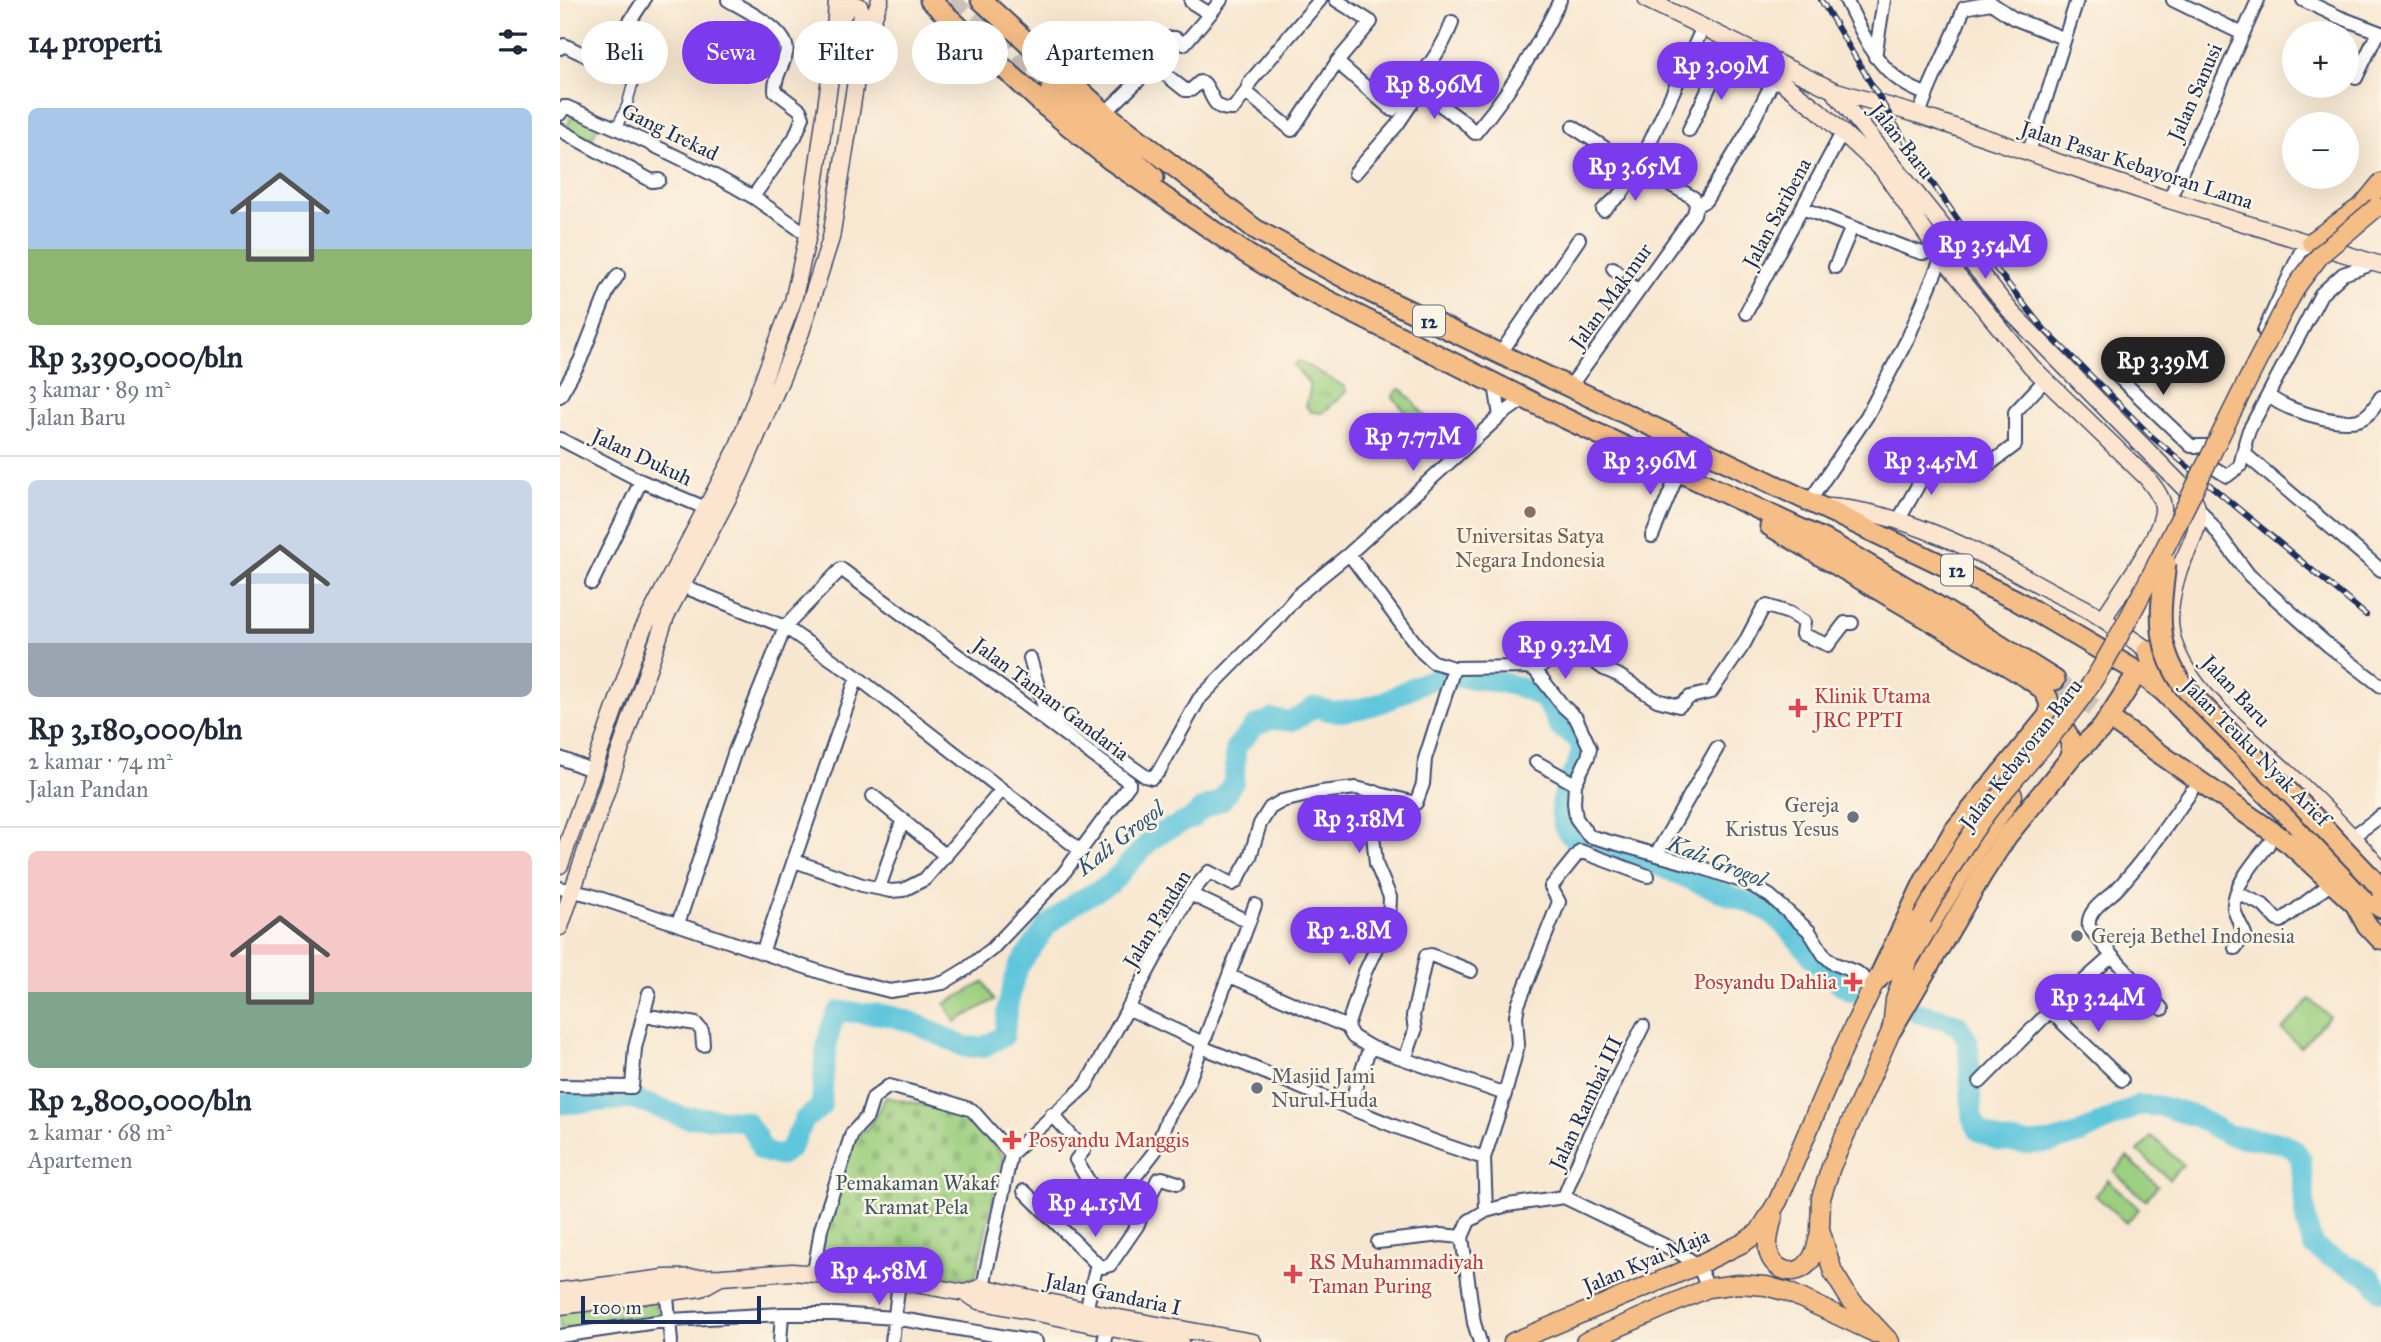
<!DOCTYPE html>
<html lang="id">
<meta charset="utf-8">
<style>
:root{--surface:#fff;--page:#f6f6f7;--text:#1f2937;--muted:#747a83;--line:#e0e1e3;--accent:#7c3aed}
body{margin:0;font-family:"IM FELL Great Primer",serif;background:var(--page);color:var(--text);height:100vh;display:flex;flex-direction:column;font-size:26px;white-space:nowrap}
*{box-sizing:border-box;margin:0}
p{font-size:23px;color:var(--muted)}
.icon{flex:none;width:38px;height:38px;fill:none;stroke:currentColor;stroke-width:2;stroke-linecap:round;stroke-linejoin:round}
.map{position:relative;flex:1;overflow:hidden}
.sheet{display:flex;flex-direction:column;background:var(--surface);width:560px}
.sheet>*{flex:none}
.banner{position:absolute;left:21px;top:21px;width:665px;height:63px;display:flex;gap:14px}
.tools{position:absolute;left:1722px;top:21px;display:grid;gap:14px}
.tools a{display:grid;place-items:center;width:77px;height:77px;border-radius:50%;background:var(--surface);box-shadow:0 7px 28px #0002;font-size:35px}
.scale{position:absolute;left:21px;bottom:18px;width:180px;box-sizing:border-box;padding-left:7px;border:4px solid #1b2f5e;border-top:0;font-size:19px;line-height:24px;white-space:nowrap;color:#1b2f5e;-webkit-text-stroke:5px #fcf5e5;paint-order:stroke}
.price{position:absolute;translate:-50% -60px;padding:0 16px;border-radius:24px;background:var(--accent);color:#fff;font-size:23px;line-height:46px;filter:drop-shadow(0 2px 4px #0008)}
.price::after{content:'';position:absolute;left:50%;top:42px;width:21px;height:16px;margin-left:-10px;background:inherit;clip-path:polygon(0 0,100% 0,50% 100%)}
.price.on{background:#222;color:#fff}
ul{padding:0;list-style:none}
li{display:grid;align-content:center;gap:14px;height:371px;padding:0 28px}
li+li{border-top:2px solid var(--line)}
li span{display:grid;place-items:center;height:217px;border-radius:10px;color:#555}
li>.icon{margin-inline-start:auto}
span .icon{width:126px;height:126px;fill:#fffc;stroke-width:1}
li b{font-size:30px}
h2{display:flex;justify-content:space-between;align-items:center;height:84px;padding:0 28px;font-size:30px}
.pill{padding:0 24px;border-radius:32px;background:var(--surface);box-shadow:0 7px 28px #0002;font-size:24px;line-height:63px}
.pill.on{background:var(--accent);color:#fff}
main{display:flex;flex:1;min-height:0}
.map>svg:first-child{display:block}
.green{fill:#9ccf7f;stroke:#5c7f6e;stroke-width:2}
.cemetery{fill:url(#cemetery-stones);stroke:#5c7f6e;stroke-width:2}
.park{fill:url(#park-tufts);stroke:#5c7f6e;stroke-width:2}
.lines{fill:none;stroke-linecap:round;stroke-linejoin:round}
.river{stroke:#5fc6dc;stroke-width:21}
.trunk-tunnel{stroke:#ccc2b9;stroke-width:19;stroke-dasharray:19 10;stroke-linecap:butt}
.pedestrian-casing{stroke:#3c4b6f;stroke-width:12}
.minor-casing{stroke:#3c4b6f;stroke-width:16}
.secondary-casing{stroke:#3c4b6f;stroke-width:19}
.primary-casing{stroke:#3c4b6f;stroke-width:21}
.trunk-casing{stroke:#3c4b6f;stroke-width:23}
.pedestrian{stroke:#fff;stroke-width:9}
.minor{stroke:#fff;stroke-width:12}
.secondary{stroke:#fbe5cf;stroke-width:16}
.primary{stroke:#f6be87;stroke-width:18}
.trunk{stroke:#f6be87;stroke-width:19}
.rail-casing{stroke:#1b2f5e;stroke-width:6}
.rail{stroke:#fcf5e5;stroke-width:3.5;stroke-dasharray:10;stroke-linecap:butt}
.primary-bridge-casing{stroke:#3c4b6f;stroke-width:21;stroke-linecap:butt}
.trunk-bridge-casing{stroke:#3c4b6f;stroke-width:23;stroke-linecap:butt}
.primary-bridge{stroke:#f6be87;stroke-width:18}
.trunk-bridge{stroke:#f6be87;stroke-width:19}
.education-dot{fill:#8d6e63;stroke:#fcf5e5;stroke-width:2.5}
.health-dot{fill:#e0444e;stroke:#fcf5e5;stroke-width:2.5}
.worship-dot{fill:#6b7280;stroke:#fcf5e5;stroke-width:2.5}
.labels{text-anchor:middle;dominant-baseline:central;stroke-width:5;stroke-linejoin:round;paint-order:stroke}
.shield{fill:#fcf5e5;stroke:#5e6a86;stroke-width:2}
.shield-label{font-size:19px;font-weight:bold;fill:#1b2f5e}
.street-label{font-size:21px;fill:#1b2f5e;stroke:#fcf5e5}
.education-label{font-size:21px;fill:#785e54;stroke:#fcf5e5}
.health-label{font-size:21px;fill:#be3a42;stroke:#fcf5e5;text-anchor:start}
.worship-label{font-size:21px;fill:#5b616d;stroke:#fcf5e5;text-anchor:start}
.park-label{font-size:21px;fill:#3b5766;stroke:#fcf5e5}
.water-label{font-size:23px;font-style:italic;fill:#2c557e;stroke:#fcf5e5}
</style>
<main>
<section class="sheet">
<h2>14 properti<svg class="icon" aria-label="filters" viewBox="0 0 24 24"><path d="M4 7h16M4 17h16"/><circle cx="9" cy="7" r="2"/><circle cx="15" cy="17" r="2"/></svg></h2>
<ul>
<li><span style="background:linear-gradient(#a9c7e8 65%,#8fb573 0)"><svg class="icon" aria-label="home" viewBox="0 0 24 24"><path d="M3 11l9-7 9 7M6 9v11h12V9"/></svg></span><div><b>Rp 3,390,000/bln</b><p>3 kamar · 89 m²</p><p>Jalan Baru</p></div></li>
<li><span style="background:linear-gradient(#c9d6e8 75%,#9aa5b1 0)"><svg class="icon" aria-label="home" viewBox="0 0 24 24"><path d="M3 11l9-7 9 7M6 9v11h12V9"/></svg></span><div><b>Rp 3,180,000/bln</b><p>2 kamar · 74 m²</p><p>Jalan Pandan</p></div></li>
<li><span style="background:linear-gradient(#f6c9c9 65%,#7fa58c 0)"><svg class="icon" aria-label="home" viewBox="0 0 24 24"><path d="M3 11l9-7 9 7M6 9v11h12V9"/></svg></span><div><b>Rp 2,800,000/bln</b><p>2 kamar · 68 m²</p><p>Apartemen</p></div></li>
</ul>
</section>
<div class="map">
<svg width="1821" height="1342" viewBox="0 0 1821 1342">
<defs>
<pattern id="cemetery-stones" width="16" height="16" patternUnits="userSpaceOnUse" patternTransform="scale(1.75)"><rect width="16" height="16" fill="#9ccf7f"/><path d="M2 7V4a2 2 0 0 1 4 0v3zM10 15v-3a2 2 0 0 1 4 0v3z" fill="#86b270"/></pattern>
<pattern id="park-tufts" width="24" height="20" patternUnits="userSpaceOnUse" patternTransform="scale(1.75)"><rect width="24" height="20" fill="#9ccf7f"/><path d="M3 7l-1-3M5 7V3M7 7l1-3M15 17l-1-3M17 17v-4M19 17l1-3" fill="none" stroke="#86b270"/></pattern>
</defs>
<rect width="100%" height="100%" fill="#fcf5e5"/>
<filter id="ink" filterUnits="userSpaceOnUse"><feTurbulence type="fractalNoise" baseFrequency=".0143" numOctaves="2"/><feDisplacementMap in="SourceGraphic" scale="14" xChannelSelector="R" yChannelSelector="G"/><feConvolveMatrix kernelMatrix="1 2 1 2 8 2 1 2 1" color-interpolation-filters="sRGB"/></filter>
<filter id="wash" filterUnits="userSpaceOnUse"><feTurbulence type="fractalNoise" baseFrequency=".00686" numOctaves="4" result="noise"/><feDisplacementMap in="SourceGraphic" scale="28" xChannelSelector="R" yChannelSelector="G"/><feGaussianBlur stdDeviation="1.57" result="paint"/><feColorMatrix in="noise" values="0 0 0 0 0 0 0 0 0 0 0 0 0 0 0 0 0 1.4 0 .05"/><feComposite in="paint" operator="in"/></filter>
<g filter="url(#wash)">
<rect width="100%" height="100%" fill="#f8e7d0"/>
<!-- green -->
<path class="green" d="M560,27l15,14 -11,13 -15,-14z
M13,112l26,11 -9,21 -25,-12z
M424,982l10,18 -39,22 -10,-18z
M1750,999l19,17 -28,31 -19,-17z
M1592,1136l31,29 -14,14 -31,-28z
M1567,1157l31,29 -13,14 -31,-28z
M1548,1180l31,29 -13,14 -31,-28z"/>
<!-- cemetery -->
<path class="cemetery" d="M326,1097l80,17 37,42 -28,122 -160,-11 39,-131 13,-6z"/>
<!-- park -->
<path class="park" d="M739,361l46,26 1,5 -23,21 -12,-1 -5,-6 4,-16 -2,-8 -14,-16z
M839,389l4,1 22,26 -3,7 -7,1 -22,-27 1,-3z
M96,1300l3,18 -99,11v-18z"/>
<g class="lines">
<!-- river -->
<path class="river" d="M1358,1013l25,6 15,6 10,16 4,77 7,13 20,10 31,3 22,-2 27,-8 60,-29 19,1 37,10 33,19 55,8 11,6 7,10 5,63 7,24 12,8 44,22 12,15
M0,1104l74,-5 52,19 12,-1 47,4 12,16 5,14 17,5 11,-7 15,-30 16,-12c2,-22 4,-82 18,-96l47,4 26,7 53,25h18l21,-11 4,-31 9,-36 30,-43 28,-23 35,-19 39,-42 13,-10 31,-14 9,-9 20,-9 12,-19 2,-34 19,-21 17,-7 18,2 10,-4 14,-10c6,1 11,3 16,4 14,3 49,-6 62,-13 12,-6 26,-15 39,-18 24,-7 89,2 109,17 10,7 15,21 20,31 52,20 -11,54 3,96 1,2 3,7 5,9 15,15 39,14 59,20 32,11 63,28 94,39 15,6 30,11 45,18 33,23 49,61 86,81"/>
</g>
</g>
<g filter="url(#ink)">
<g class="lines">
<!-- trunk-tunnel -->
<path class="trunk-tunnel" d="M390,0l101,89
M1495,680l62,44"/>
<!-- pedestrian casing -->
<g class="pedestrian-casing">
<path id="pedestrian" d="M57,127l10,-22 7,-26"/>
</g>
<!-- minor casing -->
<g class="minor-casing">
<path id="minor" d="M168,0c15,9 65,32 58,54 -3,12 -12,24 -11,37l25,19 3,7 -8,20 -42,60 55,38
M760,0l-70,82 -4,10 46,38 45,-68
M776,0l35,22 -34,40 55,48c21,-24 51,-58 60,-88
M1286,0c21,41 33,78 80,94
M1613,0l70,34
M1743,0l36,17 42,16
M631,2l19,12 11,-14
M0,48l4,-3 70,34
M1315,57l9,-57
M586,59l39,31h6l9,-8 4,1c10,12 7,27 29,26l13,-17
M42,64l42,-64
M1796,78l22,-46
M854,86l50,36 11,11c34,-40 62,-85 85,-133
M545,113l33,-32 10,-25 21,-18h6l9,6 26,-30
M0,114l4,-7h3c64,27 126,55 186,90
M1359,115c12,-37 32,-70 45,-107l27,-5 22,15 50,20
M0,130l92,51 7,-1
M1129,130l37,-78 5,-3
M1469,152l48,-152
M795,173l42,-48 23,-34
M1609,200l89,-200
M1136,206l10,-6 42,-69 27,-54
M1242,208l105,40 15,5 15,-2
M1043,210l19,-17 16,-25 65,-141
M1275,267l17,-40
M1053,268l25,24
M1186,313l97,-182
M1704,331l36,-78 11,-11
M940,354l79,-115
M1551,370l80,76h15
M935,384l5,32
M1009,388l125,-174 2,-8 -2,-8 -89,-50 -32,-21
M1708,395l53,-101 22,-20 32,-11
M0,396l20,-35 28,-71 10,-15
M1821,397c-6,9 -12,20 -23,23 -22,5 -74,-10 -90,-25l-19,35 -4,13 1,12 135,115
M0,439l81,42 67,28
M1648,454l3,12 16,10 13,-10 5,-21
M1249,502l58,-86 41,-78 34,-81
M1638,507l51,68 80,71 52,40
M1338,521l32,-57 19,-14 29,23 37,-28v-33l29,-31
M1092,536l27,-65
M789,554l73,98 11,10 21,6 73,-1 8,3 28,36 13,12 14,30 -2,9 -13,27 -1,19 2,15 13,18 108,30 50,17 23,13 39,35 15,24 9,8 25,10 15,13
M32,583l49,-102
M122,586l103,41 72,50 224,174
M470,658l13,46 102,72 7,2 7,-7 40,-72 76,-77 22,-26 52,-42 151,-138 24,-17
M975,670l34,-23 13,6 22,16 14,6 39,25 22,6 11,-9 21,-5 33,-48 19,-36 4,-2 22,7 15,9 -2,12 26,11 17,-22h7
M0,758l34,13
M976,762l39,22
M313,796l73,60
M1793,836l28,-20
M1096,855l61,-107
M235,861l67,24 29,6 12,-1 22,-11 77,-89
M0,888l30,7 248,83 52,13 53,-8 23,-14 26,-20 71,-75 66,-89v-3l-288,-213 -56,58 -50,124 -57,173
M319,888l24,-69
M1677,893l26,12 14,15 4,1 52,-39
M689,922l6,-17
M1675,948l10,-14c-3,-7 -10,-18 -11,-26 -2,-21 22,-48 34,-63
M202,953l95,-276
M670,976l117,51 6,10 17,10 135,47
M567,1008l76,35
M1602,1009l-50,-53 -23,-29c-3,-17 17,-27 28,-38 28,-30 50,-64 74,-97
M1490,1011l72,69
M83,1015l53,9 6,7 1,14
M787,1027l18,-55 24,-51 1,-24 -14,-33 -5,-49 5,-23
M641,1047c95,36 186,81 283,111
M845,1059l10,-28 -2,-15 13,-60 5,-1 40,16
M1420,1082l70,-71 62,-55
M0,1086l72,1 3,-39 14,-55
M789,1107l21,-60
M492,1114l32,36 -8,10c9,14 21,42 38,44l41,-53 14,-36 18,-29 62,-164 -59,-28
M464,1191l73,73 -11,47
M1004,1197l25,-62 54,-109
M926,1211l-2,-53 21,-64 13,-49 -2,-29 2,-11 41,-103 -8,-15 29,-36 68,25
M818,1242l63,-7 21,2
M537,1264l6,3 7,-2 27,-39 21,-47 4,-1 16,5
M254,1273l7,-44 31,-96 15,-16 6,-19 16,-12 57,15 26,9 39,44
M106,1285l5,57
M421,1296l30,-142 75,-69 104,-191 19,-22 23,12 4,-2 14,-25 10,-33 10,-16 12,-7 39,-9 35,-4 60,15 7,-19 2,-25 29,-91
M0,1336l110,-16 112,-6h53l60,4 141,24
M220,1342l2,-28
M332,1342l7,-61
M544,1342l5,-23
M920,1342l-6,-19 -12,-86 7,-16 17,-10 22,-6 56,-8 112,54 22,14 10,23"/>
</g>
<!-- secondary casing -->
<g class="secondary-casing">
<path id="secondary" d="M1087,0l186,90 86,25 250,85 212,65
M275,25l16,-21 8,2 3,7 -5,18
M1184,58l31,19 43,33 64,59 60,88 89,109 116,112c6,8 15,18 16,29 2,25 -45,88 -60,112
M1273,90l179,223 181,184c14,27 -6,50 -15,76 -6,19 -11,43 -6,63 12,53 77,101 116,137 33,31 64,62 93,97
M1269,507c72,4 155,47 218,82 18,10 39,18 56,30 18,12 35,25 53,36
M0,865l82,-234 94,-180 57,-150 15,-66 26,-185 3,-50
M0,927l106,-311 74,-141 61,-143 30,-94 30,-189 19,-49
M0,1291l105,-13 56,-1 71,-5 107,9 66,12 14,8 201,41
M405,1293l17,-6 137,31 134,24
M0,1306l141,-18 18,-10"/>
</g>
<!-- primary casing -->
<g class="primary-casing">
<path id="primary" d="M1751,242l52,-37 18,-22
M1213,1217c-3,11 -6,22 -5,33 4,21 28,29 41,12 7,-8 9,-21 11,-31
M953,1342l185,-77 45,-22 16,-11 19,-31 65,-152 30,-63 5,-7 13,-10 31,-51
M1025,1342l123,-54 30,-4 28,2 22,6 87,41
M1330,1342l-41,-44 -16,-26 -13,-43 1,-31 10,-31 61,-138 3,-29 14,-41 68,-111 36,-53"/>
</g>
<!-- trunk casing -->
<g class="trunk-casing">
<path id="trunk" d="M370,0l116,107 63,52 138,95 52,32 263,131 269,126 97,57 127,80
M421,0l124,113 150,116 115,63 644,307 124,73 26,20 182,182 21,24 14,10
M491,89l40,32 63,56
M1210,526l238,140c18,12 49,24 40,50l-95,116 -28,48 -47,99
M1587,650l16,41
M1557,724l173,120 65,60 11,20 15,16
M1482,727c25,-6 29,9 30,29
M1332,1029l91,-156 24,-37 65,-80 30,-28 36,-56"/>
</g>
<!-- pedestrian -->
<use href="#pedestrian" class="pedestrian"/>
<!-- minor -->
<use href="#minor" class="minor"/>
<!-- secondary -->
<use href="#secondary" class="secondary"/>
<!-- primary -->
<use href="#primary" class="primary"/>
<!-- trunk -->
<use href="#trunk" class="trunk"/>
<!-- rail casing -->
<g class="rail-casing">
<path id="rail" d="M1261,0l98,164 44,63 79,100 109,109 215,179"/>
</g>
<!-- rail -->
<use href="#rail" class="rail"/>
<!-- primary-bridge casing -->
<g class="primary-bridge-casing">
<path id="primary-bridge" d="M1362,918c24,-42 46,-84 77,-121 35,-42 74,-82 102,-129 72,-125 127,-258 197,-384l23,-30 56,-47"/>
</g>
<!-- trunk-bridge casing -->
<g class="trunk-bridge-casing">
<path id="trunk-bridge" d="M1606,563c-6,49 -12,84 20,126l124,124 71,75"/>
</g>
<!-- primary-bridge -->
<use href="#primary-bridge" class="primary-bridge"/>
<!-- trunk-bridge -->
<use href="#trunk-bridge" class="trunk-bridge"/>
</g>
</g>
<!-- markers -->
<circle class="education-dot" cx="970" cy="512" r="7"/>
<g class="health-dot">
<path d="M1234.5 697.5h7v7h7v7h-7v7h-7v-7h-7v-7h7z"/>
<path d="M1289.5 971.5h7v7h7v7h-7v7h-7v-7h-7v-7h7z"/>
<path d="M448.5 1129.5h7v7h7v7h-7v7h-7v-7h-7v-7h7z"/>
<path d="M729.5 1263.5h7v7h7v7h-7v7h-7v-7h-7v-7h7z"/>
</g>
<g class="worship-dot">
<circle cx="1293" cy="817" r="7"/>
<circle cx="1517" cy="936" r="7"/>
<circle cx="697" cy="1088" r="7"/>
</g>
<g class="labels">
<!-- shield labels -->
<g class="shield">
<rect x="853" y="305.5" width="32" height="31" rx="5"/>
<rect x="1381" y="554.5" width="32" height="31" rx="5"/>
</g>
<g class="shield-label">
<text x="869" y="321">12</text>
<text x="1397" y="570">12</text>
</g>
<!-- street labels -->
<g class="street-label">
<text transform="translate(1635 92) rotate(-66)">Jalan Sanusi</text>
<text transform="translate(110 132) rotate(26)">Gang Irekad</text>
<text transform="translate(1342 141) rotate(52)">Jalan Baru</text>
<text transform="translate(1577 165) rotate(18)">Jalan Pasar Kebayoran Lama</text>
<text transform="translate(1217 213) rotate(-62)">Jalan Saribena</text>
<text transform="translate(1051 296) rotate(-54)">Jalan Makmur</text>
<text transform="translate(82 457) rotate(25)">Jalan Dukuh</text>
<text transform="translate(1676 691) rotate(47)">Jalan Baru</text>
<text transform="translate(491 699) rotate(37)">Jalan Taman Gandaria</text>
<text transform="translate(1696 752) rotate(45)">Jalan Teuku Nyak Arief</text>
<text transform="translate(1461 754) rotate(-52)">Jalan Kebayoran Baru</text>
<text transform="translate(597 919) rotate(-59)">Jalan Pandan</text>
<text transform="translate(1026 1103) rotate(-65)">Jalan Rambai III</text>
<text transform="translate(1086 1261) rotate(-23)">Jalan Kyai Maja</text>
<text transform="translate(553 1294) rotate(12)">Jalan Gandaria I</text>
</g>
<!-- education labels -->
<g class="education-label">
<text x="970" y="536">Universitas Satya<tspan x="970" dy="24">Negara Indonesia</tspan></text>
</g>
<!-- health labels -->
<g class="health-label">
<text x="1254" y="696">Klinik Utama<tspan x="1254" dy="24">JRC PPTI</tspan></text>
<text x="1277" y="982" text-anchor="end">Posyandu Dahlia</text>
<text x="468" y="1140">Posyandu Manggis</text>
<text x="749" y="1262">RS Muhammadiyah<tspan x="749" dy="24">Taman Puring</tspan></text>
</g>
<!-- worship labels -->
<g class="worship-label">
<text x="1279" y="805" text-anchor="end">Gereja<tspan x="1279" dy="24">Kristus Yesus</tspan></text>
<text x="1531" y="936">Gereja Bethel Indonesia</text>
<text x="711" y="1076">Masjid Jami<tspan x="711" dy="24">Nurul Huda</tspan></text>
</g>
<!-- park labels -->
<g class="park-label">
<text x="356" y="1183">Pemakaman Wakaf<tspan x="356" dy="24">Kramat Pela</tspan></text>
</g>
<!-- water labels -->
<g class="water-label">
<text transform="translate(560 838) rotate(-38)">Kali Grogol</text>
<text transform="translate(1157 861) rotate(22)">Kali Grogol</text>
</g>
</g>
</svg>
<div class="tools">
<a>+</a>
<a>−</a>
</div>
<div class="scale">100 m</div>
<b class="price" style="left:1161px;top:102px">Rp 3.09M</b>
<b class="price" style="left:874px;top:121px">Rp 8.96M</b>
<b class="price" style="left:1075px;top:203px">Rp 3.65M</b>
<b class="price" style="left:1425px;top:281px">Rp 3.54M</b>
<b class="price on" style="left:1603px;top:397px">Rp 3.39M</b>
<b class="price" style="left:853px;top:473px">Rp 7.77M</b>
<b class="price" style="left:1090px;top:497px">Rp 3.96M</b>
<b class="price" style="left:1371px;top:497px">Rp 3.45M</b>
<b class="price" style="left:1005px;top:681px">Rp 9.32M</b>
<b class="price" style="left:799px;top:855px">Rp 3.18M</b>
<b class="price" style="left:789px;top:967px">Rp 2.8M</b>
<b class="price" style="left:1538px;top:1034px">Rp 3.24M</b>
<b class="price" style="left:535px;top:1239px">Rp 4.15M</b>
<b class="price" style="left:319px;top:1307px">Rp 4.58M</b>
<div class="banner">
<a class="pill">Beli</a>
<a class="pill on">Sewa</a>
<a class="pill">Filter</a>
<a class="pill">Baru</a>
<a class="pill">Apartemen</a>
</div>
</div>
</main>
